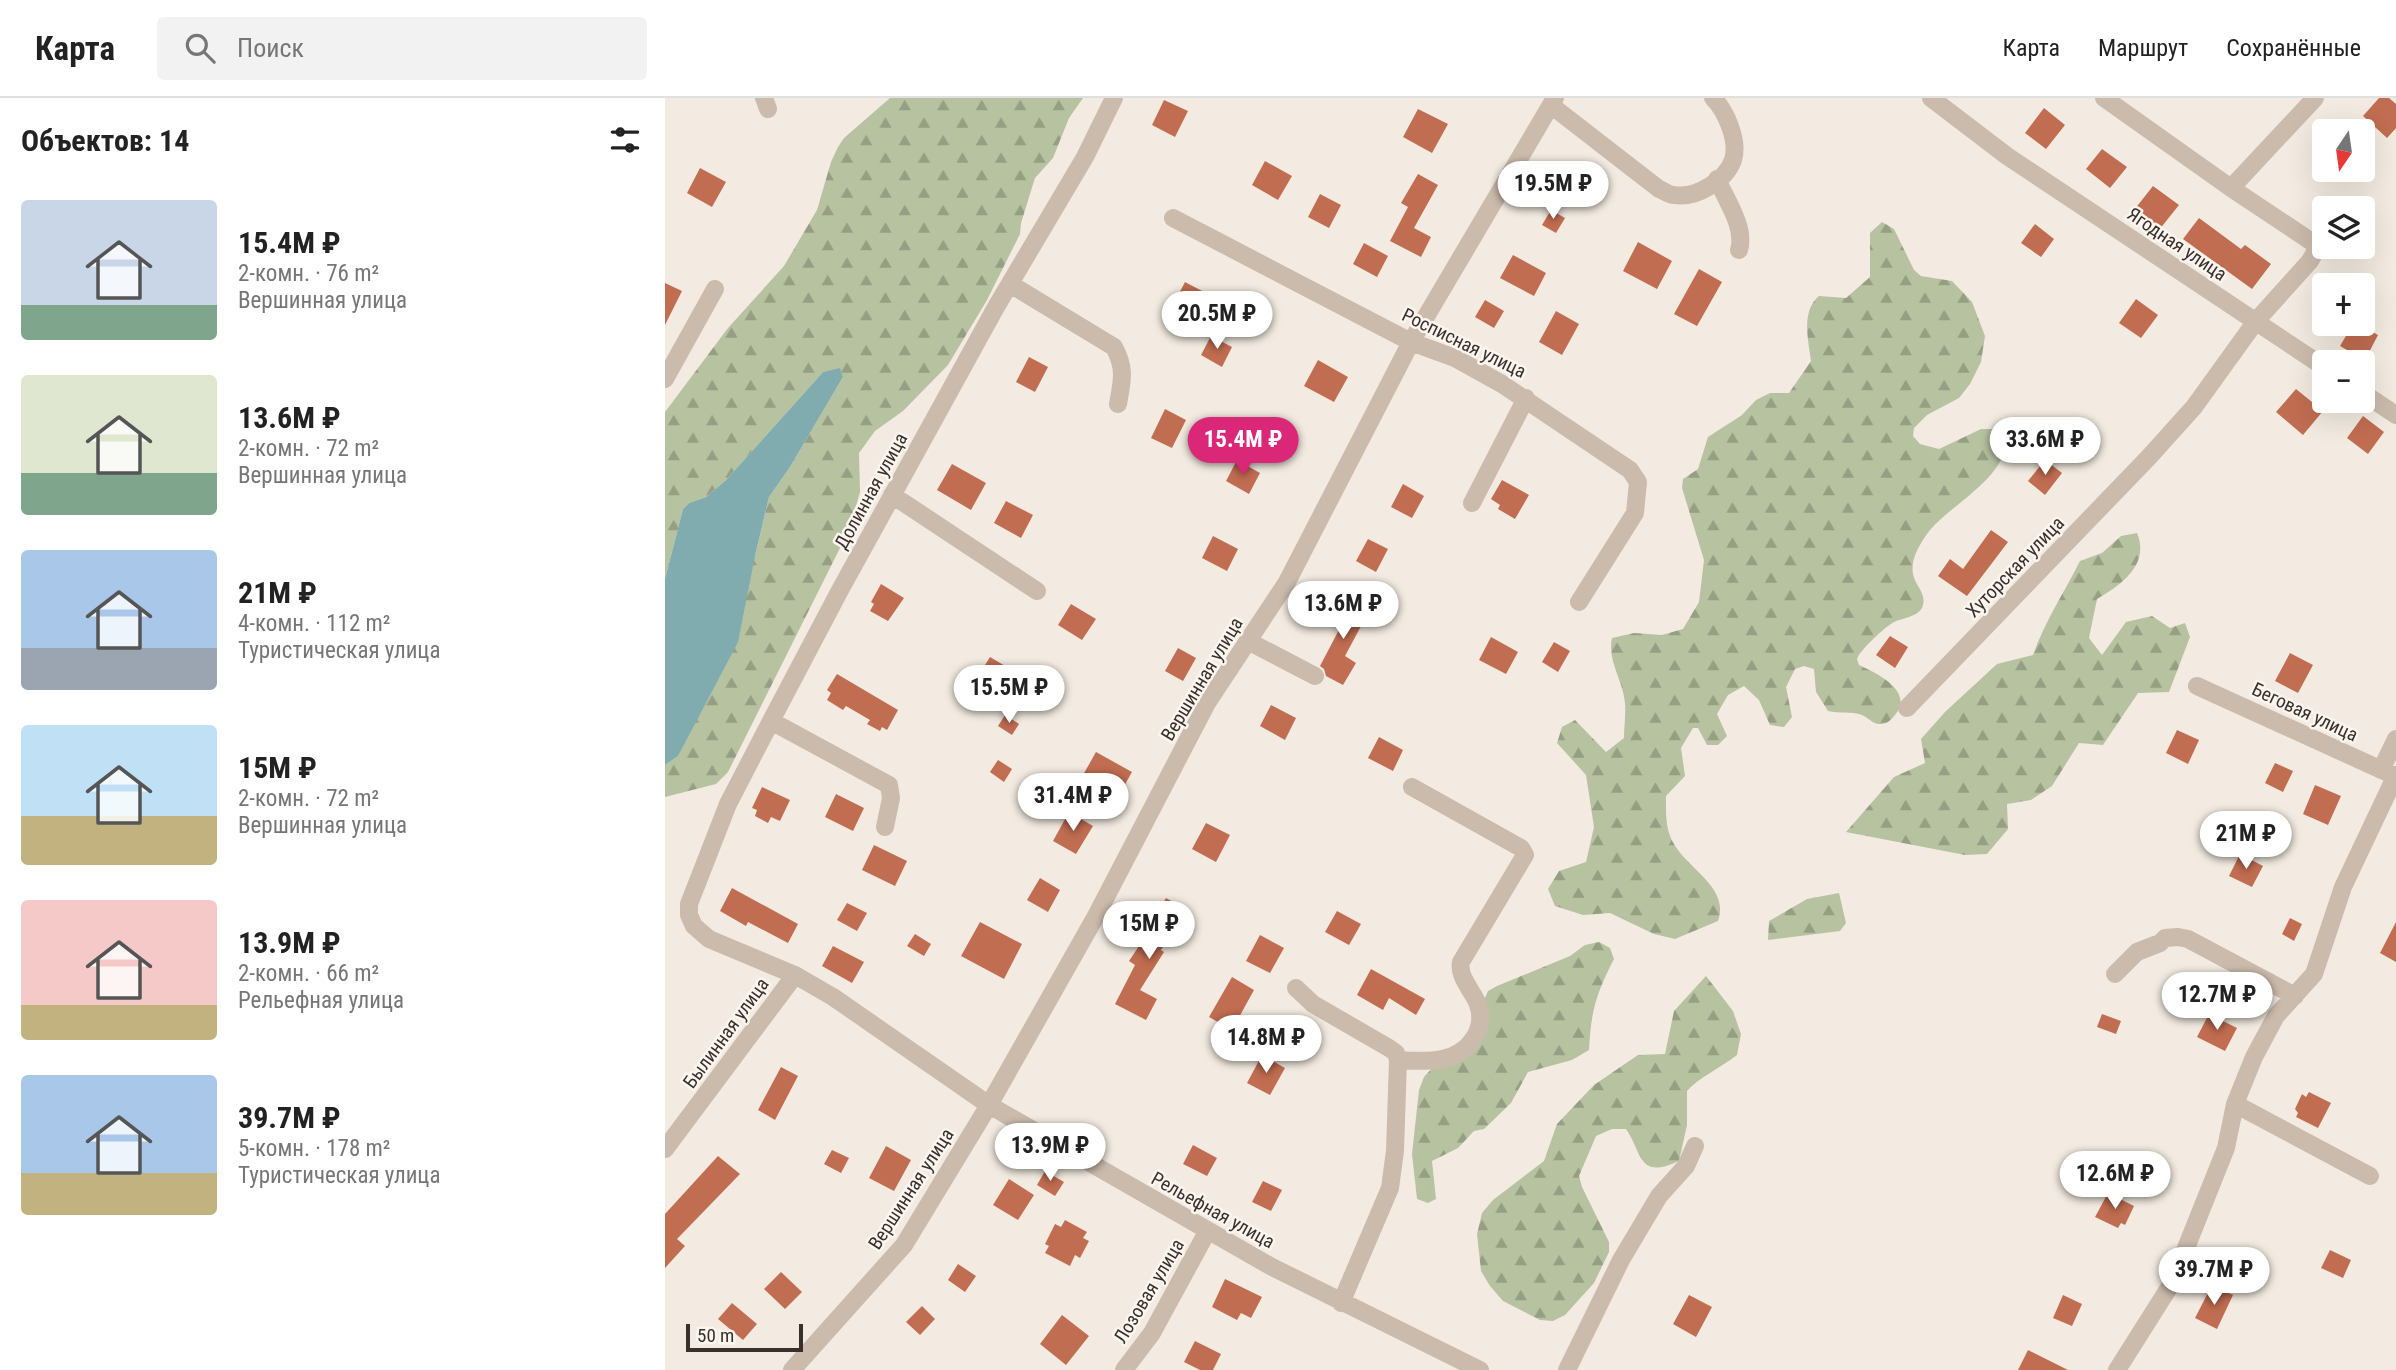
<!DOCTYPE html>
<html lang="ru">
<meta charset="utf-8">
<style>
:root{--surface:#fff;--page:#f2f2f2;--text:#222;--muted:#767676;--line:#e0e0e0;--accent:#db2777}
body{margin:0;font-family:"Roboto Condensed",sans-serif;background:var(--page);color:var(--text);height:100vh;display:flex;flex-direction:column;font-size:26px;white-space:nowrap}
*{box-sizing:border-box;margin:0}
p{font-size:23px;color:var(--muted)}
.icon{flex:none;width:38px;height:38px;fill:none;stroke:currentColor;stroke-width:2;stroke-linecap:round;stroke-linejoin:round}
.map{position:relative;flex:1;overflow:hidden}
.details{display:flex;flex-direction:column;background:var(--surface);width:665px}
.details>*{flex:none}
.needle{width:46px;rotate:193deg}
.tools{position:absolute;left:1647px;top:21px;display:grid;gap:14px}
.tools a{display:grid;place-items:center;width:63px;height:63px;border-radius:7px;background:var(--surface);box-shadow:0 7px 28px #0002;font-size:35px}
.scale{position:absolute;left:21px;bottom:18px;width:117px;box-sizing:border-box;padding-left:7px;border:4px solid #3a302b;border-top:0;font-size:19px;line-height:24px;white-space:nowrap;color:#3a302b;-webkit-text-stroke:5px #faf5ee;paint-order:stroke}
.price{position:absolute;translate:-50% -60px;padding:0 16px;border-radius:24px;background:#fff;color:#222;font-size:23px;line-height:46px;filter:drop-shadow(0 2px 4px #0008)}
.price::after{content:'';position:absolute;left:50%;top:42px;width:21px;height:16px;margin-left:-10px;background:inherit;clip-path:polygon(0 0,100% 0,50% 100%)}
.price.active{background:var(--accent);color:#fff}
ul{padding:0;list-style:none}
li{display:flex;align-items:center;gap:21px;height:175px;padding:0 21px}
li span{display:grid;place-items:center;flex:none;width:196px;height:140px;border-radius:7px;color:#555}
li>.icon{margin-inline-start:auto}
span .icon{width:84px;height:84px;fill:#fffc;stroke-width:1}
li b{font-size:30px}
h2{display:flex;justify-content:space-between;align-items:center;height:84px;padding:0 21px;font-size:30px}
header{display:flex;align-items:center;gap:42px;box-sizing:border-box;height:98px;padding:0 35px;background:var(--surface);border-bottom:2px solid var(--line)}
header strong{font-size:33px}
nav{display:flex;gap:38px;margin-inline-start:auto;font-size:24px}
.search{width:490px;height:63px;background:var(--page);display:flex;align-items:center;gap:18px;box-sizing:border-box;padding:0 24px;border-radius:7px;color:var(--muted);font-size:26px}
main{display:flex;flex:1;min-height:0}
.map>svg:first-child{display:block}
.forest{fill:url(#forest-firs)}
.water{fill:#81acaf}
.building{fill:#c16d51}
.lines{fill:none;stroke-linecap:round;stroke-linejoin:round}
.minor{stroke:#cbbbad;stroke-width:18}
.labels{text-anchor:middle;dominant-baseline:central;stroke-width:5;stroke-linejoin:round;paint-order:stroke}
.street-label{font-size:19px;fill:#3a302b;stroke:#faf5ee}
</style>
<header>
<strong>Карта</strong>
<div class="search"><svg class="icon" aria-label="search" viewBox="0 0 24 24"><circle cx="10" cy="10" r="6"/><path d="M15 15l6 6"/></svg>Поиск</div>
<nav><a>Карта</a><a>Маршрут</a><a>Сохранённые</a></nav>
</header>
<main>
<section class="details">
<h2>Объектов: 14<svg class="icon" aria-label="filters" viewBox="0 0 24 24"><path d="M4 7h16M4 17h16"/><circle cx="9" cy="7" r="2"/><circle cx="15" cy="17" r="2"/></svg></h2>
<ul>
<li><span style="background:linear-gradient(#c9d6e8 75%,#7fa58c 0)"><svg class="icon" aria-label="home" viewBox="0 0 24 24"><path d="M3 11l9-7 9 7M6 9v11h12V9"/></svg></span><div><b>15.4M ₽</b><p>2-комн. · 76 m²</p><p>Вершинная улица</p></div></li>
<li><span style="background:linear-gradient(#dfe7d0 70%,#7fa58c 0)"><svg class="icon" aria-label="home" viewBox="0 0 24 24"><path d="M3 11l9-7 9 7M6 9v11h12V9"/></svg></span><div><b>13.6M ₽</b><p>2-комн. · 72 m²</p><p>Вершинная улица</p></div></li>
<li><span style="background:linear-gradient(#a9c7e8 70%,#9aa5b1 0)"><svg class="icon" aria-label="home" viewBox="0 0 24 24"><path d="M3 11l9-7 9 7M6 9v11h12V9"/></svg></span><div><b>21M ₽</b><p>4-комн. · 112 m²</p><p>Туристическая улица</p></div></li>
<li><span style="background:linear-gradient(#bfe0f5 65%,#c2b280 0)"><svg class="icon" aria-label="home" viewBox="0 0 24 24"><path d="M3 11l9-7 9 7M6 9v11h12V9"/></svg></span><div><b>15M ₽</b><p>2-комн. · 72 m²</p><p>Вершинная улица</p></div></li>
<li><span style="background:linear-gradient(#f6c9c9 75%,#c2b280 0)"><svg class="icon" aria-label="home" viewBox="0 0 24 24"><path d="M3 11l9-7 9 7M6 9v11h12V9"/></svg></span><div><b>13.9M ₽</b><p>2-комн. · 66 m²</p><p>Рельефная улица</p></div></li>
<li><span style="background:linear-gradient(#a9c7e8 70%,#c2b280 0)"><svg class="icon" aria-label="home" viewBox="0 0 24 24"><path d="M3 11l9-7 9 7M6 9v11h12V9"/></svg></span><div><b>39.7M ₽</b><p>5-комн. · 178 m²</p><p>Туристическая улица</p></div></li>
</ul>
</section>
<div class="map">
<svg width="1731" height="1272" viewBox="0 0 1731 1272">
<defs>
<pattern id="forest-firs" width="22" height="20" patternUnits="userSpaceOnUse" patternTransform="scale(1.75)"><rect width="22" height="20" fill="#b7c2a1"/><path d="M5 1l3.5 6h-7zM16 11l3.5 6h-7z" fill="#969e83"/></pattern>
</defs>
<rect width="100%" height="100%" fill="#f3ebe1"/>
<!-- forest -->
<path class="forest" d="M225,0h193l-14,20 -16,40 -18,20 -14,45 -1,11 -33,66 -39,65 -45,46 -28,20 -16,22 1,39 -10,36 -122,244 -12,12 -51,13v-32l13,-9 77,-200 14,-59 21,-30 53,-90 -3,-8 -17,3 -97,108 -20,17 -17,6 -6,6 -18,70v-167l63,-84 56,-62 33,-56 14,-48 7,-15 6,-9z
M1217,124l12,7 20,41 7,6 31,5 20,21 13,34 -4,26 -11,22 -11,14 -32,17 -13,13 -1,8 7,8 19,5 42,-20h15l11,9c-1,40 -54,65 -77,92 -9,12 -20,28 -17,44 2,12 15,20 9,34 -5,9 -20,10 -28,14 -8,4 -35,29 -37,37l2,6c17,8 56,26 36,50 -4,5 -8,9 -14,9 -8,1 -12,-6 -19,-9 -11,-4 -23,-1 -34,-4l-12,-19 -2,-23 -10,-3 -9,3 -9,18 6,30 -8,10 -14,-2 -11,-25 -15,-14 -16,9 -11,19 10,22 -9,9h-11l-9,-17h-5l-12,20 4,28 -19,20c0,17 -1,33 8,48 14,25 56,44 44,77l-43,18 -21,-5 -44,-21 -27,2 -28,-9 -7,-17 11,-18 27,-9 8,-35 -8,-52 -29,-32 5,-16 13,-7 31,32 18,-14c0,-11 2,-24 1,-35 -2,-23 -18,-42 -13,-65l22,-5 28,2 21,-6 16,-27 5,-42 -22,-72 1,-9 15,-10 10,-32 34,-22 14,-15 14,-7h19l22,-32c-3,-22 -10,-50 8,-65l27,2 24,-21v-44z
M1472,435c13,31 -15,52 -40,66l-8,39 13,17 24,-33 26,-6 18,12 15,-5 5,14 -21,55 -31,1 -35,52 -24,-2 -27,43 -21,14 -24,4 1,25 -21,25 -22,1 -119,-23 48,-55 31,-14 -4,-24 24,-27 52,-48 36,-9c12,-34 31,-62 47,-94l22,-8 19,-17z
M1174,795l7,30 -6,8 -72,9 1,-19 38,-22z
M934,844l11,6 4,11c-18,35 -23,52 -25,91l-17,10 -44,12 -17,31 -27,26 -10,2 -16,17 -26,13 4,38 -8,4 -11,-4 -5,-45 7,-64 5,-13 8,-9 25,-6 31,-71 9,-5 73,-30 15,-11z
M1041,878l27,35 8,23 -4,21c-15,12 -39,23 -50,36v34l-8,36c-41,19 -36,-7 -53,-32h-14l-16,7 -17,40 3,11 27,55v10l-15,31 -29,32 -12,6 -13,-1 -37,-19 -13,-15 -9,-15 -4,-37 5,-21 11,-13 51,-39 13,-37 37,-39 44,-30 27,-1 9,-43z"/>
<!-- water -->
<path class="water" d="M175,270l3,9 -53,90 -21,30 -14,59 -17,86 -60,114 -13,9v-186l18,-70 6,-6 17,-6 20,-17 97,-108z"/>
<!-- building -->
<path class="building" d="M1714,0h10l7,6v24l-9,10 -24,-22z
M499,2l24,11 -13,26 -23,-12z
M1379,10l21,17 -19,24 -21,-16z
M753,11l30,15 -16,29 -29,-16z
M1437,51l25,18 -17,21 -24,-19z
M600,63l27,15 -14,24 -26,-15z
M912,65l27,16 -13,22 -27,-16z
M35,70l26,14 -14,25 -25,-14z
M753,76l20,11 -24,43 17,9 -10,20 -31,-16 18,-34 -7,-4z
M1488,88l26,19 -20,25 -25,-20z
M655,96l21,11 -12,23 -21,-11z
M886,112l14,8 -9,15 -14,-8z
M1534,120l42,31 4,-4 26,19 -19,25 -69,-50z
M1370,126l19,15 -13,18 -20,-14z
M973,144l34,19 -15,28 -34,-18z
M699,145l24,13 -11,21 -24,-13z
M848,157l33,18 -12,23 -34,-18z
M1034,171l23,13 -25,44 -23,-12z
M520,184l34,18 -12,25 -35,-18z
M0,185l17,8 -17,34z
M1471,201l22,16 -17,23 -22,-15z
M820,202l19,11 -10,17 -19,-11z
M891,213l23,13 -17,31 -23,-13z
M1688,226h6l19,11 -13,25 -25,-14z
M546,238l21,11 -10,20 -21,-12z
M364,259l19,10 -13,25 -19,-10z
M653,262l30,17 -14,25 -30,-16z
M1631,291l27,22 -20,24 -27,-23z
M500,311l21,11 -14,28 -21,-10z
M1698,318l21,16 -16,22 -21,-16z
M572,362l23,13 -11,21 -23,-13z
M1380,362l17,13 -17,22 -17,-14z
M287,366l34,19 -15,27 -34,-20z
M837,382l27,15 -14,24 -17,-10 2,-4 -9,-6z
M738,386l21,12 -12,22 -21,-11z
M341,403l27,14 -12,23 -27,-15z
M1326,432l17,12 -41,54 -29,-20 12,-17 13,10z
M548,438l25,13 -11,22 -25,-13z
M703,441l20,10 -12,23 -20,-11z
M216,486l23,14 -16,23 -18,-10 4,-7 -3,-2z
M676,501l27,14 -23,43 11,7 -13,22 -17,-9 -2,-7 -4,-3 20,-38 -11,-7z
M406,506l25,15 -14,21 -24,-15z
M1225,538l18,11 -13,21 -19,-13z
M826,539l27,15 -12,22 -27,-14z
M889,544l16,9 -12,21 -16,-10z
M513,550l18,10 -13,23 -18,-10z
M1625,555l23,12 -15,28 -23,-12z
M325,559l27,16 -13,22 -27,-17z
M172,576l61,36 -11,20 -5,-3 -2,4 -13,-7 3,-4 -24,-14 -3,4 -16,-10 4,-7 -4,-3z
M606,607l25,13 -11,22 -25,-14z
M340,617l14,9 -7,11 -14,-9z
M1512,632l22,10 -11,24 -22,-11z
M714,639l24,13 -10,21 -25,-13z
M431,654l36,20 -13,23 -36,-20z
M333,662l14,9 -8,13 -14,-10z
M1610,665l18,8 -10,21 -18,-9z
M1650,687l26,11 -13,29 -25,-11z
M97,689l28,13 -10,21 -9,-4 -3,6 -13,-7 2,-6 -5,-2z
M171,696l28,14 -11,23 -28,-14z
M404,714l24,14 -17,28 -23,-13z
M541,725l24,12 -14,27 -24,-13z
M209,747l33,16 -12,25 -33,-16z
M1575,756l23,12 -11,21 -23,-11z
M375,780l20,12 -12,22 -21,-12z
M67,790l66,36 -10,19 -40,-21 -2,4 -26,-15z
M501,800l19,11 -24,41 3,2 -24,38 17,9 -11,21 -31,-16 20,-39 -6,-4 26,-39 -2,-2z
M182,805l20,10 -10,18 -20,-11z
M672,813l24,13 -12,21 -24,-13z
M1625,820l12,6 -8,17 -12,-7z
M315,824l42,22 -18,35 -43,-23z
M1731,824v40l-16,-9z
M250,836l16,10 -7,12 -17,-10z
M595,837l24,13 -14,25 -24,-12z
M168,848l31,16 -12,21 -30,-17z
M706,871l54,30 -9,16 -27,-17 -6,12 -26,-15z
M567,879l22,13 -22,40 -23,-13z
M1437,916l19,7 -5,13 -19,-7z
M1544,916l28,14 -12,23 -28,-14z
M597,957l23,13 -15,27 -23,-12z
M116,969l17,9 -23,44 -17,-10z
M1644,994l22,11 -13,25 -22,-11 2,-4 -3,-4 7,-15 4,3z
M528,1047l24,13 -10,18 -24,-12z
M221,1048l25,14 -17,31 -25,-13z
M167,1052l17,8 -8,15 -17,-9z
M53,1058l22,18 -63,65 8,7 -20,22v-54z
M380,1073l19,11 -9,14 -18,-11z
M344,1081l25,16 -16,25 -25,-15z
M598,1083l19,9 -11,21 -19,-9z
M1443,1095l26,13 -9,19 -4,-2 -3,5 -23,-11z
M400,1122l22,12 -4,6 6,3 -9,17 -5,-3 -5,11 -25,-13 4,-7 -4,-2 10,-20 6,3z
M1665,1152l21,10 -8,18 -22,-10z
M293,1166l18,12 -11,16 -17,-12z
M116,1174l21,20 -17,17 -21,-20z
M560,1181l37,18 -11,21 -10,-5 -4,7 -25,-13z
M1547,1187l21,10 -16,34 -22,-11z
M1024,1197l23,12 -16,30 -23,-13z
M1398,1197l19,9 -10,22 -19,-8z
M67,1205l25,21 -14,16 -25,-21z
M257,1208l13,13 -15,16 -14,-13z
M397,1217l27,21 -23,29 -26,-21z
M530,1243l26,13 -8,16h-13l-16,-8z
M1363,1252l40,20h-50z"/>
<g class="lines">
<!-- minor -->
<path class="minor" d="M99,0l4,11
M449,0l-29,59 -89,150 -157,285 -68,129 -43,83 -39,100v11l5,11 15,13 86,36 38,22 156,108 283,162 208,103
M1266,0l76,58 317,211
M1439,0l127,90
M887,8l107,83c5,2 11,6 15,6 22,4 52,-15 59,-35 6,-19 -7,-49 -20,-62
M1052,81c9,21 29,49 22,71
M508,120l238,124 44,16 47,26 128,86 8,12 -3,31 -56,89
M345,186l104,63c12,22 8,34 4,57
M0,281l50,-90
M1698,295l33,22
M227,397l145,96
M807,405l54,-105
M583,543l67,35
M1532,588l198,90
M1242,610l242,-251 45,-50 62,-86 54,-60 5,-9v-8l-84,-56 84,-90
M106,623l118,64 2,13 -6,29
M1716,672l15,-31
M1450,876l22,-22 23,-9 5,-5 13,-1 10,2 107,57
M631,890l17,16 76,44 7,5 2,7 -3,91 -5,37 -49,115
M733,962c14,1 30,2 44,-1 27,-5 46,-31 35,-57 -6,-13 -19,-26 -16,-40l64,-107 -4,-7 -109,-61
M1570,1006l135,72
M0,1051l130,-174
M127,1272l112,-125 85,-140 107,-189 111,-213 80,-121 124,-240 144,-244
M459,1272l28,-37 55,-101
M902,1272l54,-110 38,-64 27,-30 9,-20
M1452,1272l55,-87 54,-135 9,-44 19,-47 22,-41 38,-42 29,-87 53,-112"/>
</g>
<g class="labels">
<!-- street labels -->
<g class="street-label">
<text transform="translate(1512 146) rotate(34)">Ягодная улица</text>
<text transform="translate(799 245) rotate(26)">Росписная улица</text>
<text transform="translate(206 393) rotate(-61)">Долинная улица</text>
<text transform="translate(1350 469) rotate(-46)">Хуторская улица</text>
<text transform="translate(537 581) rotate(-59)">Вершинная улица</text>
<text transform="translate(1640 614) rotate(25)">Беговая улица</text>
<text transform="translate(61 935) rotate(-54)">Былинная улица</text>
<text transform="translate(246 1091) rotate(-57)">Вершинная улица</text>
<text transform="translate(548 1112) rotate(29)">Рельефная улица</text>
<text transform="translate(484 1193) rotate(-59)">Лозовая улица</text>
</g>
</g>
</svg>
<div class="tools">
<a><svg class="needle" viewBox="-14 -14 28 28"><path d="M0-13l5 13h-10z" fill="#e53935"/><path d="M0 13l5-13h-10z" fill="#767676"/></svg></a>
<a><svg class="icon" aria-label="layers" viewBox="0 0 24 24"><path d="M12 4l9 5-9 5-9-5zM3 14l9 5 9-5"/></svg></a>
<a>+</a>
<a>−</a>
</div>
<div class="scale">50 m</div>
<b class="price" style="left:888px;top:123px">19.5M ₽</b>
<b class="price" style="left:552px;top:253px">20.5M ₽</b>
<b class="price active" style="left:578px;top:379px">15.4M ₽</b>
<b class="price" style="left:1380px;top:379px">33.6M ₽</b>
<b class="price" style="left:678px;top:543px">13.6M ₽</b>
<b class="price" style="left:344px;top:627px">15.5M ₽</b>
<b class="price" style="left:408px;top:735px">31.4M ₽</b>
<b class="price" style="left:1581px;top:773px">21M ₽</b>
<b class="price" style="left:484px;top:863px">15M ₽</b>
<b class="price" style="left:1552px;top:934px">12.7M ₽</b>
<b class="price" style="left:601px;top:977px">14.8M ₽</b>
<b class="price" style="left:385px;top:1085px">13.9M ₽</b>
<b class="price" style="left:1450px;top:1113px">12.6M ₽</b>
<b class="price" style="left:1549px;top:1209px">39.7M ₽</b>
</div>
</main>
